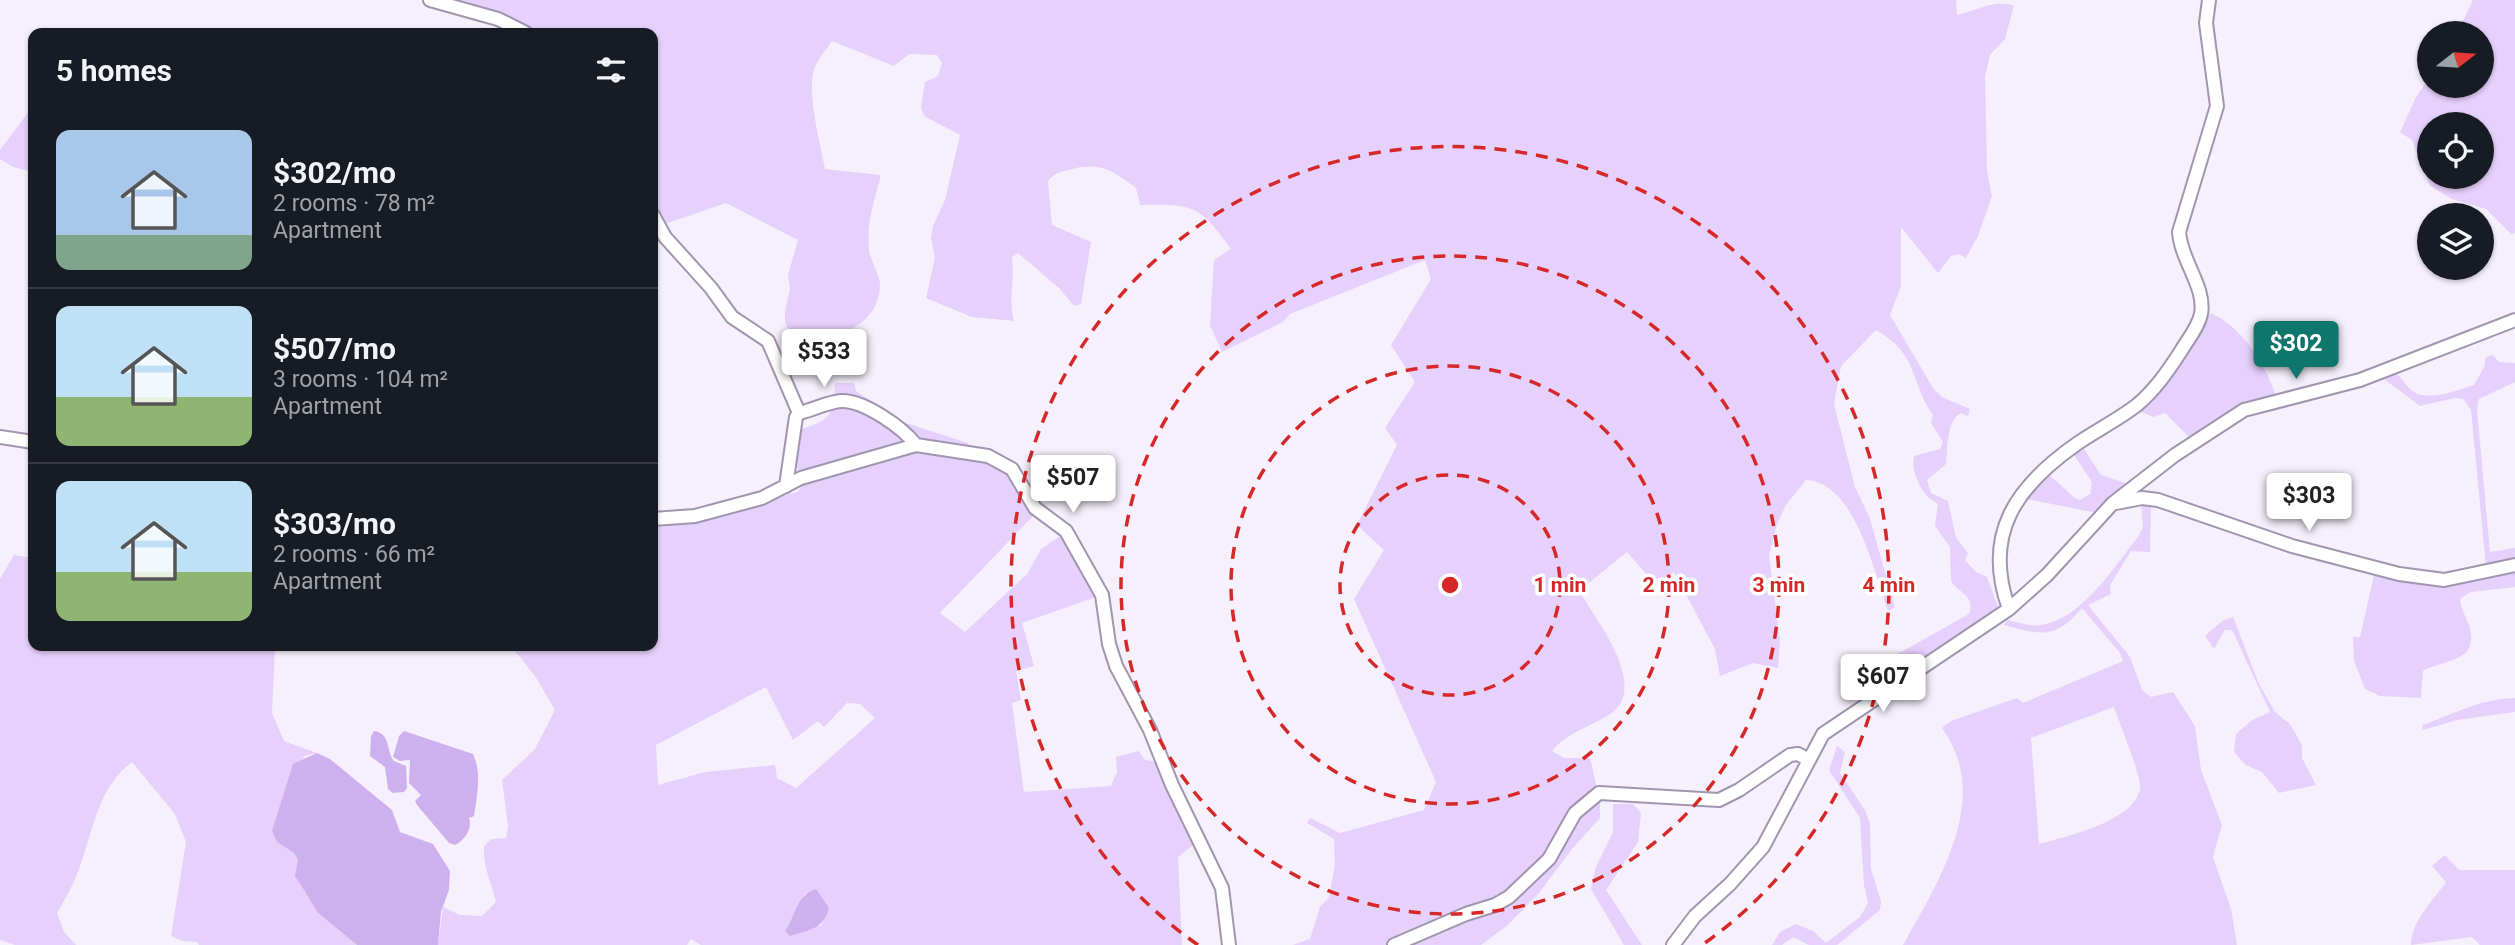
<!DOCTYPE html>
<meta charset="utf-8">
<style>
:root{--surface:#171b24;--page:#20242c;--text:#f1f3f6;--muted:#9ea1a6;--line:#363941;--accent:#0f766e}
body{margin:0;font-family:Roboto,sans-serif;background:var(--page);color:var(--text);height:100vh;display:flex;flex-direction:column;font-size:26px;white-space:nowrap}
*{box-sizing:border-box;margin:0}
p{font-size:23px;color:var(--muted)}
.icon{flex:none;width:38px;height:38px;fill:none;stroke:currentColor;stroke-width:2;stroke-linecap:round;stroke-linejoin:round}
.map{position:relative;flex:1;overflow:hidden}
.details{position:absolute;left:28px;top:28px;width:630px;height:623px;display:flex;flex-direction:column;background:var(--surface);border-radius:14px;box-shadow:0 2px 5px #0004}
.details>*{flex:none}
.needle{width:46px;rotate:73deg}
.buttons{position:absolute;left:2417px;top:21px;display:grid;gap:14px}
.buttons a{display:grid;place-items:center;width:77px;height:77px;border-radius:50%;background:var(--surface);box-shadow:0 2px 5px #0004;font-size:35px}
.price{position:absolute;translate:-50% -60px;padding:0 16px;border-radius:7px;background:#fff;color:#222;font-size:23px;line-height:46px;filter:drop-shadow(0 2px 4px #0008)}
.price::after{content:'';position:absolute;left:50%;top:42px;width:21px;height:16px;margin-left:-10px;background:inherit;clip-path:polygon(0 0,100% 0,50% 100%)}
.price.active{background:var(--accent);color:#fff}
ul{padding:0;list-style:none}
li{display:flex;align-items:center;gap:21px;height:175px;padding:0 28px}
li+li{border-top:2px solid var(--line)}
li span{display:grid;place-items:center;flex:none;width:196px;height:140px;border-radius:14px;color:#555}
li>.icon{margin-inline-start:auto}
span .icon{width:84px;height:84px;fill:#fffc;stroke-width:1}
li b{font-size:30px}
h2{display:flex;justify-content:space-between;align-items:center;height:84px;padding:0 28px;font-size:30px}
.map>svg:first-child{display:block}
.green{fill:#e6d0fc;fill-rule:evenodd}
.water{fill:#cfb0ee}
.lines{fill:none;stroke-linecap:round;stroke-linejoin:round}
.minor-casing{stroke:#a295af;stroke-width:16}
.minor{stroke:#fff;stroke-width:12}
.ring{fill:none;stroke:#d62828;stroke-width:3.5;stroke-dasharray:12 9}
.centre{fill:#d62828;stroke:#fff;stroke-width:3.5}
.ring-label{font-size:21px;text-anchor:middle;font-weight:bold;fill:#d62828;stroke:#fff;stroke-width:7;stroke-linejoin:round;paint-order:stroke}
</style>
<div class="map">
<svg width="2515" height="945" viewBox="0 0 2515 945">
<rect width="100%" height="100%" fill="#f6f0fc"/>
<!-- green -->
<path class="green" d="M443,0h1513l1,15c20,-5 35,-15 57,-10l-9,34 -15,16 -5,22 2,94 5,25 -14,40 -12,22 -7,-4 -8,2 -13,17 -37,-46v59l-11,29 43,73 9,9 28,12 -2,7 -7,-3c-15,8 -13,35 -15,51l-19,16 4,13 17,8 8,37 12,15 -3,7 11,12 11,5 12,32 -114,75 -4,-6 4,-17 84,-47c6,-19 -9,-20 -18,-33l-1,-34 -15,-21 3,-22c-15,-7 -28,-31 -24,-48l26,-7 3,-7 -12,-19 2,-8c-24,-34 -14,-61 -57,-85l-35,36 -7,38 21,83 14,29 26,91 -7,4c-14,-39 -33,-129 -82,-131l-20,25 -9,19 -8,31 11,86 -2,27 -25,-5 -33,13 -5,-27 -41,-77 -19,12 -28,-32 -48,39c17,29 74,99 28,125 -18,11 -42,18 -55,35l12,7h26l10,43v17l-28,31 -33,44 -31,32 -27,20h-188l17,-6 10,-32 9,-10 6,-32 -1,-26 -27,-16 3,-5 30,15 84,-23 12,-28 -82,-183 30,-49 -27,-25 40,-80 -12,-17 30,-46 -24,-37 40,-66 -6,-19 -135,54 -7,8 -61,30 -12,-27 4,-65 17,-11c-32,-44 -36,-45 -91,-44l-4,-17c-24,-17 -33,-26 -64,-19 -11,3 -17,3 -24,12l4,44 39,17 -10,62 -7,2 -15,-18 -41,-35 -6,4c3,23 -4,41 2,64l-42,-4 -46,-19 9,-40 -4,-20 2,-12 12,-26 15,-65 -36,-19 -3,-9 4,-25 13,-6 4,-13 -5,-8 -28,-1 -15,12 -62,-25c-5,8 -15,19 -18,28 -7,26 6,73 11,100l56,6c-6,24 -15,49 -12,74 1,12 11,25 11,36 -1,45 -50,53 -83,63l-12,-26v-11l5,-22 -2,-14 10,-35 -72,-37 -61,21 -12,-24v-167h-119l-36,-20 -29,-10z
M2473,0h42v232l-3,3 -26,-26 -34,-10 -22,-13 -18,-46 -12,-8 16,-35 13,-19v8h53v-53h-25zM2429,124h53v53h-53z
M30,110l3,3v59l-20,-5 -13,-8v-9z
M2211,313c31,14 55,52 65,83 -33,6 -57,25 -85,43l-26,-26 -11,4 -13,-5 22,-25z
M2493,355l6,7 16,1v19l-36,17 -2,11 13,142 25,-4v39l-44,5 -11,7c1,14 10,22 11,36 4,27 -32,26 -48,36l-2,27 -41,-2 -15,-7 -11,-28 -1,-24h7l14,-62 72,10 41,-8 -16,-167 -8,-11 -8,-1 -35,8 -36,-27 13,-5c6,6 13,17 21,20 16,5 41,-4 56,-9l10,-18 2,-10z
M835,383h19l2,8 50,32 62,20v13l36,14 31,44 -95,99 25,19 63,-59 13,-24 21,-14 34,62 -74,26 12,43 -18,5 5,29 -9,3 12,89 87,-6 6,-14 -1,-15 23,-6 6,9 14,2 38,80 -19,15 4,88h-481l-10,-6 -4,6h-249l5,-38 17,8 22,1 14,-14c-5,-21 -13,-34 -12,-56l7,-7 15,-1 2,-12 -6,-46 33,-31 20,-39 -20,-34 -24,-30h142v-123l145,-31 7,-12 -11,-17 1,-32c33,-10 39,-12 40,-48zM766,687l27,53 25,-19 6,6 23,-24 13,1 15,14 -79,70 -19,-10 -2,-13 -70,7 -47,13 -2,-40zM805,893l23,19 -7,14 -30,-3z
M2082,446l19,29 27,9 -31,29 -70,-14 20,-26 28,25 5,2 10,-6 2,-12 -20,-30z
M2151,501l-1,51 -19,-1 -21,34 1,9 -23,11 42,52 12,33 9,7 22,-5 22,34 6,44 21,55 -9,32 18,52 6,36h-334c35,-63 90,-147 39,-217l9,-7 66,-23 6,5 100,-42 -3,-8 -38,-45c-28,33 -42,26 -79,17l5,-5c10,2 23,7 33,5 42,-7 72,-57 97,-88l5,-10 -2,-25zM2114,707c5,15 28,70 26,82 -5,32 -75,48 -101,55l-8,-106z
M14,555l19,3v88h242l-3,67 12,28 33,12 -13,3 -27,86 17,11 4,7 1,23 19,30 39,32h-158l-1,-3 -15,-1 -12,-5 15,-94 -11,-28 -43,-52c-34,25 -39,69 -53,107 -5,15 -14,30 -22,44l7,19 12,13h-61l-15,-5v-361z
M2233,617l26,67 16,28 15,12 12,21v13l14,27 -37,8 -17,-21 -16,-7 -12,-13 2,-18 15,-13 19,-9 -38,-82h-7l-11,19 -9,-13 17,-15z
M2515,698v14l-58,8 -34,10 -1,-5c32,-11 58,-26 93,-27z
M1837,746l8,6 -5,21 25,37 5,14 1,45 10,32 -1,9 -43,35h-28l-16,-8 -11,8h-10l8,-13 16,-8 17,7 13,12 34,-26 8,-14 -4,-18 -4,-67 -31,-48z
M1613,804h20l8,9 -3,29 -32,48 36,55h-18l-33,-56 4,-20 18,-37z
M2445,855l14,15h56v75h-35l-8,-8 -61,8c1,-25 21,-43 35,-63l-14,-16z"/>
<!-- water -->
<path class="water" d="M374,731c17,2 12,20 20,30l12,5 1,22 -3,4 -11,1 -5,-4 -3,-22 -15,-11 1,-20z
M404,731l69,23c9,19 4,42 1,62l-5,2c4,11 -5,23 -14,27l-6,-2 -32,-38 -2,-4 6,-6 -12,-12 1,-23 -10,1 -7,-4 6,-21z
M317,753l13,6 62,51 8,22 33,12 17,27 -1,19 -8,22 -3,33h-81l-39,-32 -23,-37 3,-16 -4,-7 -17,-11 -5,-11 21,-67z
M816,889l13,19c-5,21 -20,22 -39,28l-5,-5c11,-15 11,-36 31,-42z"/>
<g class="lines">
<!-- minor casing -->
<g class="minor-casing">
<path id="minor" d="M430,0l68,19 28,14
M653,215l12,22 46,51 21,29 36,24 31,72
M0,437l33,5
M786,486l10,-69 3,-4c13,-3 29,-11 42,-12 23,-1 62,27 75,44
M2116,503l26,-5 16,2 134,46 107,28 45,6 71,-15
M653,519l42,-3 67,-18 39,-20 115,-33 72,11 24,13 23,39 31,23 36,64 7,49 7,22 34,64 22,55 50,103 7,57
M2009,609c-27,-75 7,-123 69,-166 19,-13 41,-24 59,-38 18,-15 31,-34 44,-54 7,-12 17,-23 20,-37 5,-27 -20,-53 -22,-82l38,-126 -11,-83 3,-23
M1394,945l72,-31 29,-9 14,-8 40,-38 26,-46 24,-20 120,7 20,-10 51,-35 8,-1 9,5
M1673,945l22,-29 35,-32 33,-37 60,-113 186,-125 38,-34 66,-72 62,-48 69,-45 116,-30 155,-60"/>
</g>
<!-- minor -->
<use href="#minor" class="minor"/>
</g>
<!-- distance rings -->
<g class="ring">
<circle cx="1450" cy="585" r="110"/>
<circle cx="1450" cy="585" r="219"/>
<circle cx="1450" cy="585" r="329"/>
<path d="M1198 945A439 439 0 1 1 1702 945"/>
</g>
<circle cx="1450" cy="585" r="10" class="centre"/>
<g class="ring-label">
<text x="1560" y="592">1 min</text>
<text x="1669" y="592">2 min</text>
<text x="1779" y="592">3 min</text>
<text x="1889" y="592">4 min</text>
</g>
</svg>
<div class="buttons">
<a><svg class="needle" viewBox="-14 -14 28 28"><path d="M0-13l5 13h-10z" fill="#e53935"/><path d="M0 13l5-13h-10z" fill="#9ea1a6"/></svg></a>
<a><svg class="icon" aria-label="locate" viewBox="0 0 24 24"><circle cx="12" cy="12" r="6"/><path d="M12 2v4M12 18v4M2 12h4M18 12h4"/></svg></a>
<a><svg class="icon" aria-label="layers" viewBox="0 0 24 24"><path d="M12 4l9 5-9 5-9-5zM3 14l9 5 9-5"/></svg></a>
</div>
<b class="price active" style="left:2296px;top:381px">$302</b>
<b class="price" style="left:824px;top:389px">$533</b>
<b class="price" style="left:1073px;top:515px">$507</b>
<b class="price" style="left:2309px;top:533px">$303</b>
<b class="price" style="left:1883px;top:714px">$607</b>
<section class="details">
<h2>5 homes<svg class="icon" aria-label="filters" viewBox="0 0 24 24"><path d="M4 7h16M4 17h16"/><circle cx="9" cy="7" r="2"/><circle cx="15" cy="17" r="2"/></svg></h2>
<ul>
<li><span style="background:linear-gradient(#a9c7e8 75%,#7fa58c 0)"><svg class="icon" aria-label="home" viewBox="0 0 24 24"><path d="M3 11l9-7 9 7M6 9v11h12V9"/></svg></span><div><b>$302/mo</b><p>2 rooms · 78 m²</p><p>Apartment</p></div></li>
<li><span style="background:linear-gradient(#bfe0f5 65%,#8fb573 0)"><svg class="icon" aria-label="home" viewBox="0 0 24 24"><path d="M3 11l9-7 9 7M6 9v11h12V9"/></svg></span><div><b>$507/mo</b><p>3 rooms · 104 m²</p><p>Apartment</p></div></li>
<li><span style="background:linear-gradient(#bfe0f5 65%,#8fb573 0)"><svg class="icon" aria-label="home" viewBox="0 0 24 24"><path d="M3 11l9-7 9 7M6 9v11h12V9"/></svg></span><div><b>$303/mo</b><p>2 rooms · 66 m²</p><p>Apartment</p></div></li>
</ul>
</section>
</div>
